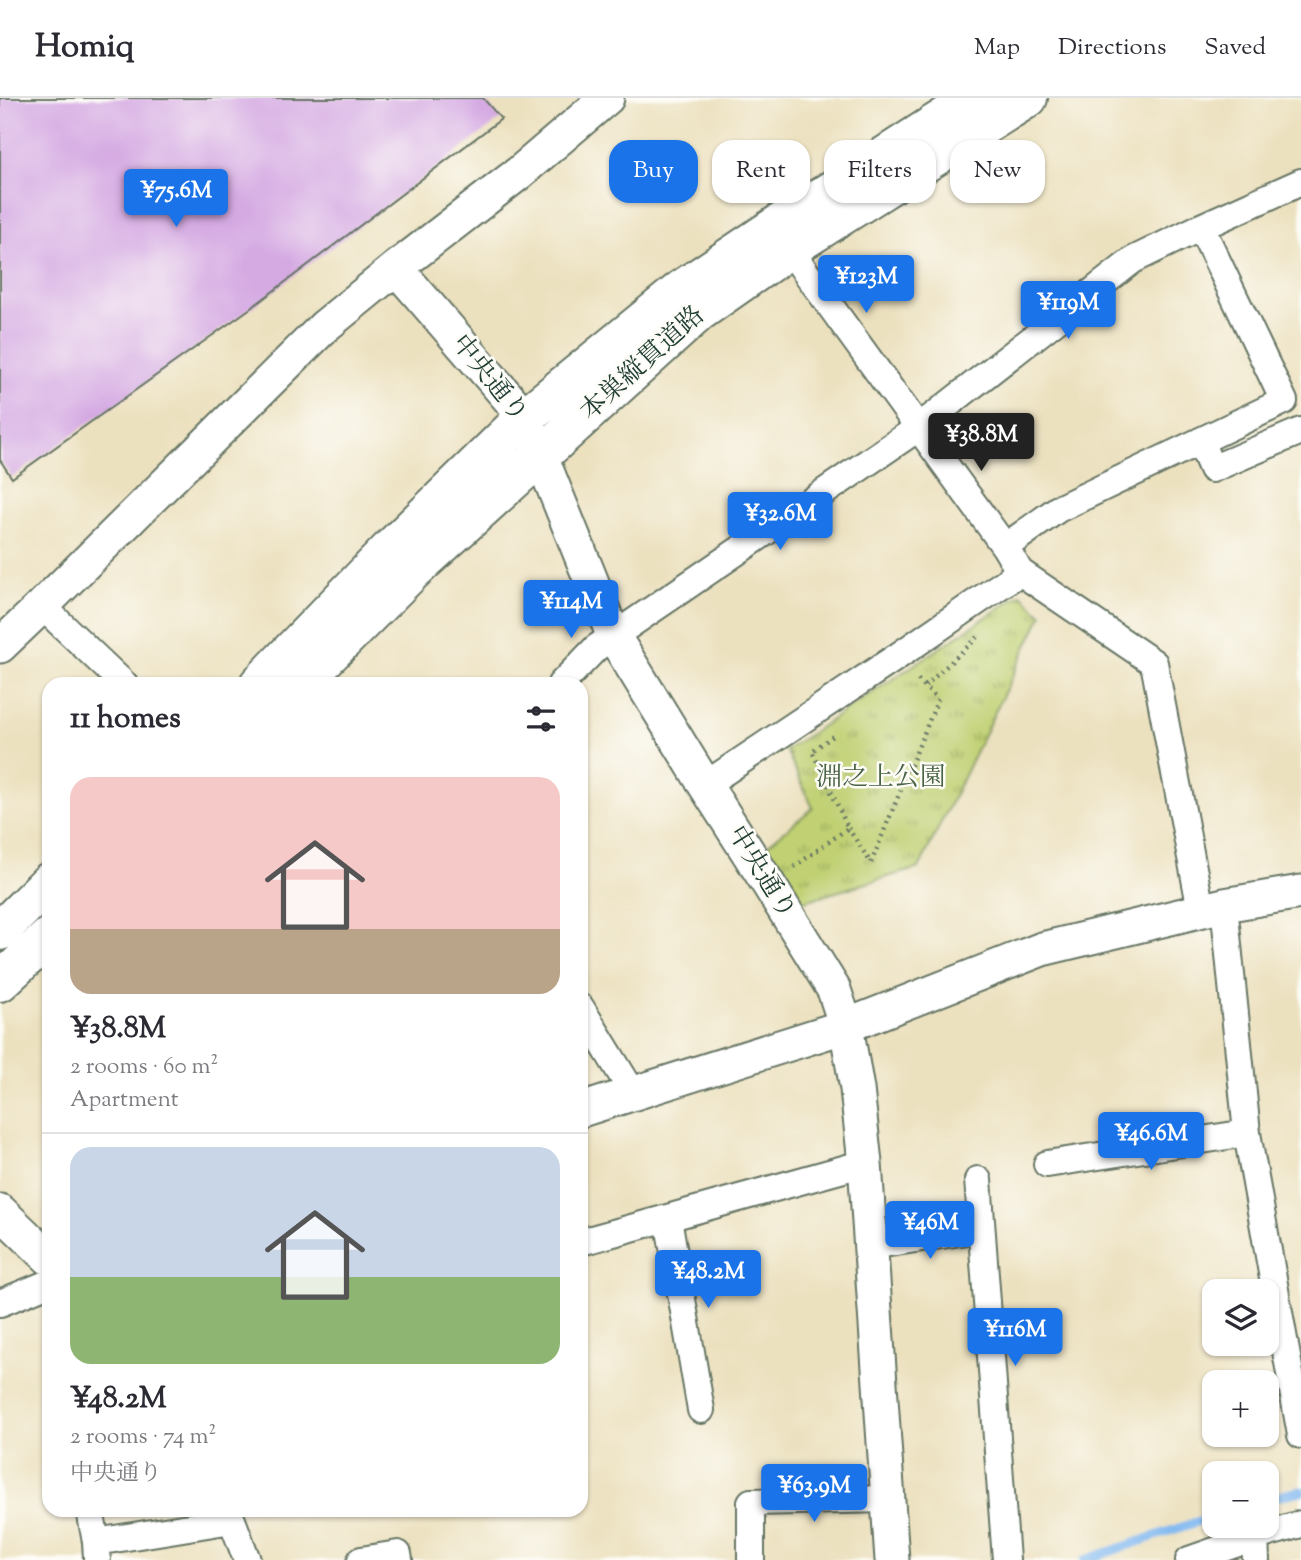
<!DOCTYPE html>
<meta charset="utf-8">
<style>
:root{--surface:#fff;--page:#f2f2f3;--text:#2b2b33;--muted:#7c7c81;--line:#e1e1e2;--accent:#1a73e8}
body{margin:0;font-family:"Sorts Mill Goudy","Noto Serif JP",serif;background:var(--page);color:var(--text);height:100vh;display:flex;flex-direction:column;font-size:26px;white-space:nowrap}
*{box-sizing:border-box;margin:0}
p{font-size:23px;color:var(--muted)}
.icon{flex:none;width:38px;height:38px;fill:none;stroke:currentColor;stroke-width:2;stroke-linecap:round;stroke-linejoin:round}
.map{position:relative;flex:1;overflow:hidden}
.panel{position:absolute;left:42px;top:579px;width:546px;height:840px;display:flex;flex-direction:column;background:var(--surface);border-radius:21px;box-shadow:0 2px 5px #0004}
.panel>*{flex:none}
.top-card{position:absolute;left:609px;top:42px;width:586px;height:63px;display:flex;gap:14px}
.fabs{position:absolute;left:1202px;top:1181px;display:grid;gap:14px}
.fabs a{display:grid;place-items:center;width:77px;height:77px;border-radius:14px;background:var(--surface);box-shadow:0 2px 5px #0004;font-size:35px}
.price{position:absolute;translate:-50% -60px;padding:0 16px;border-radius:7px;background:var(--accent);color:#fff;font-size:23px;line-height:46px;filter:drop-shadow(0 2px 4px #0008)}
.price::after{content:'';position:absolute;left:50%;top:42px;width:21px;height:16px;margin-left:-10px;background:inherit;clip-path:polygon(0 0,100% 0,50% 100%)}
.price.selected{background:#222;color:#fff}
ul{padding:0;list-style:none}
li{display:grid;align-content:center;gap:14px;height:371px;padding:0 28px}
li+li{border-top:2px solid var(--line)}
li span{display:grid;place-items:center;height:217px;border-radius:21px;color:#555}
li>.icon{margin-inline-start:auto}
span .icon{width:126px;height:126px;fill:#fffc;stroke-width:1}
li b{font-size:30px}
h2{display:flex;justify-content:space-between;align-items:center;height:84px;padding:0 28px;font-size:30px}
.chip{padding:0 24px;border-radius:21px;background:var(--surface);box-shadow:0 2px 5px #0004;font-size:24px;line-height:63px}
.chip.selected{background:var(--accent);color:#fff}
header{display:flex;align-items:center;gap:42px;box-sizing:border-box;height:98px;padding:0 35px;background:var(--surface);border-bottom:2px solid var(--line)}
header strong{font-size:33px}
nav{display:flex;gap:38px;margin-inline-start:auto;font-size:24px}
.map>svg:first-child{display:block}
.grass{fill:url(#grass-tufts);stroke:#708653;stroke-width:2}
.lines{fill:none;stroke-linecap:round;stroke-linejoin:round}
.stream{stroke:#80b8f0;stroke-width:9}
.building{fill:#d5aae3}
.minor-casing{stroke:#677665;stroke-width:30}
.tertiary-casing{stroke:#677665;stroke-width:37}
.primary-casing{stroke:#677665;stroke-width:42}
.path{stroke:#677665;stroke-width:4.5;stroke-dasharray:2 5;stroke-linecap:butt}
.minor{stroke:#fff;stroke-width:26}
.tertiary{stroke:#fff;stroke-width:33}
.primary{stroke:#fff;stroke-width:38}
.labels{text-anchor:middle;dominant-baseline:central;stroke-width:5;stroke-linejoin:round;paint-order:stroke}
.street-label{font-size:26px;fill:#1f3d34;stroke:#fdfcf7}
.park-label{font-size:26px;fill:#476244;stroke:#fdfcf7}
</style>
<header>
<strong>Homiq</strong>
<nav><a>Map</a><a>Directions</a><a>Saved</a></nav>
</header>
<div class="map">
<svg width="1301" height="1462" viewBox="0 0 1301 1462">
<defs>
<pattern id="grass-tufts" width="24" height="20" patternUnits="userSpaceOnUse" patternTransform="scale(1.75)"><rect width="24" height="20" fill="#c0d072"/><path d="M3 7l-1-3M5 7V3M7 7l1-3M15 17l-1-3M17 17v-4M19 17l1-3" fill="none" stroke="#9baa5e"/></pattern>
</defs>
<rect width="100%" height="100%" fill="#fdfcf7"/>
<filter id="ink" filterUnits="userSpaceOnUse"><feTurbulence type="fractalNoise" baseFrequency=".0143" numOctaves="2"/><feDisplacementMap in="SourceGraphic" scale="14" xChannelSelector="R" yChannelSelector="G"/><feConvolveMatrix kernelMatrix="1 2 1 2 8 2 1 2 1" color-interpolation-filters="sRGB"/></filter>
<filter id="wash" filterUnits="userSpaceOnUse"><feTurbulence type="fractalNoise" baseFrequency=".00686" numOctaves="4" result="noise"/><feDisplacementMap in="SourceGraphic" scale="28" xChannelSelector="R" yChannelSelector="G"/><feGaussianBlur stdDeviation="1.57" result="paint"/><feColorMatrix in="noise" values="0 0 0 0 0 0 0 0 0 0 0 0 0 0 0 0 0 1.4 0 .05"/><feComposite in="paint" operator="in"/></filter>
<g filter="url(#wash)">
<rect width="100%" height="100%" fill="#ece1bf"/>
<!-- grass -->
<path class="grass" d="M1021,496l21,21 -123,253 -118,34 -35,-56 47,-38 -27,-58z"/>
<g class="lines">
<!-- stream -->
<path class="stream" d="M1267,1400l34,-7
M1085,1462l129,-44"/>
</g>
<g id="blocks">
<!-- building -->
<path class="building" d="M0,0h483l18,21 -246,186 -243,173 -12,-18z"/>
</g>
</g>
<g filter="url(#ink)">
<use href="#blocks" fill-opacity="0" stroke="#677665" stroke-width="2"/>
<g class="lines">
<!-- minor casing -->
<g class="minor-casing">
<path id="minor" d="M1200,343l12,28 89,-38
M1005,449l53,-38 226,-108 -83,-174
M1020,474l134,91 47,247
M42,508l82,78
M561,586l35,-36 322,-220 215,-168 68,-33 100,-45
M705,687l193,-129 122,-84 -15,-25 -216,-298 -7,-12
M1224,807l23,228 54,302
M581,910l52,85
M1047,1066l200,-31
M978,1082l28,380
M668,1120l33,192
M581,1144l284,-79
M870,1148l111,-17
M0,1205l44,-18
M90,1412l6,32 1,16
M96,1444l136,-22 15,40
M361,1462l37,-6 1,6
M751,1462v-58l137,-3
M1189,1462l66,-23
M1256,1462l-1,-23 46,-13"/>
</g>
<!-- tertiary casing -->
<g class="tertiary-casing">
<path id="tertiary" d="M396,170l129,149 89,220 91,148 64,100 65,105 12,36 11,63 8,74 27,397
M0,548l42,-40 283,-280 71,-58 123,-95 88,-75
M581,1012l265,-84 196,-77 182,-44 77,-13
M0,1113l49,47"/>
</g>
<!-- primary casing -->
<g class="primary-casing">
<path id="primary" d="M259,586l131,-135 135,-132 157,-128 94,-63 199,-128
M300,586l112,-112 287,-260 90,-63 239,-151
M0,833l49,-49
M0,884l49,-45"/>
</g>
<!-- path -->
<path class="path" d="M925,588l53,-49
M848,730l23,35 67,-164 -23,-22
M794,769l54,-39 -36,-77 24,-17"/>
<!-- minor -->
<use href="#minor" class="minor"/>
<!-- tertiary -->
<use href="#tertiary" class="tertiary"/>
<!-- primary -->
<use href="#primary" class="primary"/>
</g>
</g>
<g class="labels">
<!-- street labels -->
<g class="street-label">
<text transform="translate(643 266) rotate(-42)">本巣縦貫道路</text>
<text transform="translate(489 281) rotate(51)">中央通り</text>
<text transform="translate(761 775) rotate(58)">中央通り</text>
</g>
<!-- park labels -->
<g class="park-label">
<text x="881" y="680">淵之上公園</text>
</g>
</g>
</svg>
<div class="fabs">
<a><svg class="icon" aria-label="layers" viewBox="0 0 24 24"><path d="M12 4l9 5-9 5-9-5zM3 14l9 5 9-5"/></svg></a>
<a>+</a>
<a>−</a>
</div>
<b class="price" style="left:176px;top:131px">¥75.6M</b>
<b class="price" style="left:866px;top:217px">¥123M</b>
<b class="price" style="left:1068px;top:243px">¥119M</b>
<b class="price selected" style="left:981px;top:375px">¥38.8M</b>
<b class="price" style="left:780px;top:454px">¥32.6M</b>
<b class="price" style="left:571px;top:542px">¥114M</b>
<b class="price" style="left:1151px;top:1074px">¥46.6M</b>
<b class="price" style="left:930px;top:1163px">¥46M</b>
<b class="price" style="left:708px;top:1212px">¥48.2M</b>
<b class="price" style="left:1015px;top:1270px">¥116M</b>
<b class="price" style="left:814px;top:1426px">¥63.9M</b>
<div class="top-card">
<a class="chip selected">Buy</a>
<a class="chip">Rent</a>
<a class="chip">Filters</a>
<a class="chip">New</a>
</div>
<section class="panel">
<h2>11 homes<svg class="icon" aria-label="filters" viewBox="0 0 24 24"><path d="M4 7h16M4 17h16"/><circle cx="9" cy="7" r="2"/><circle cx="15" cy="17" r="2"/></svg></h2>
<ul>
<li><span style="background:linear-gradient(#f6c9c9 70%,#b9a48a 0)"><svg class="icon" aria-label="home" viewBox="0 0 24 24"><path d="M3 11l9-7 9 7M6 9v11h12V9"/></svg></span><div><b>¥38.8M</b><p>2 rooms · 60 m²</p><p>Apartment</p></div></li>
<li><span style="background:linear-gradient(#c9d6e8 60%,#8fb573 0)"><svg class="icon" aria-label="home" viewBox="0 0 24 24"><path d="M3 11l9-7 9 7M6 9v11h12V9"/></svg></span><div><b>¥48.2M</b><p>2 rooms · 74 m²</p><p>中央通り</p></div></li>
</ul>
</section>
</div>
